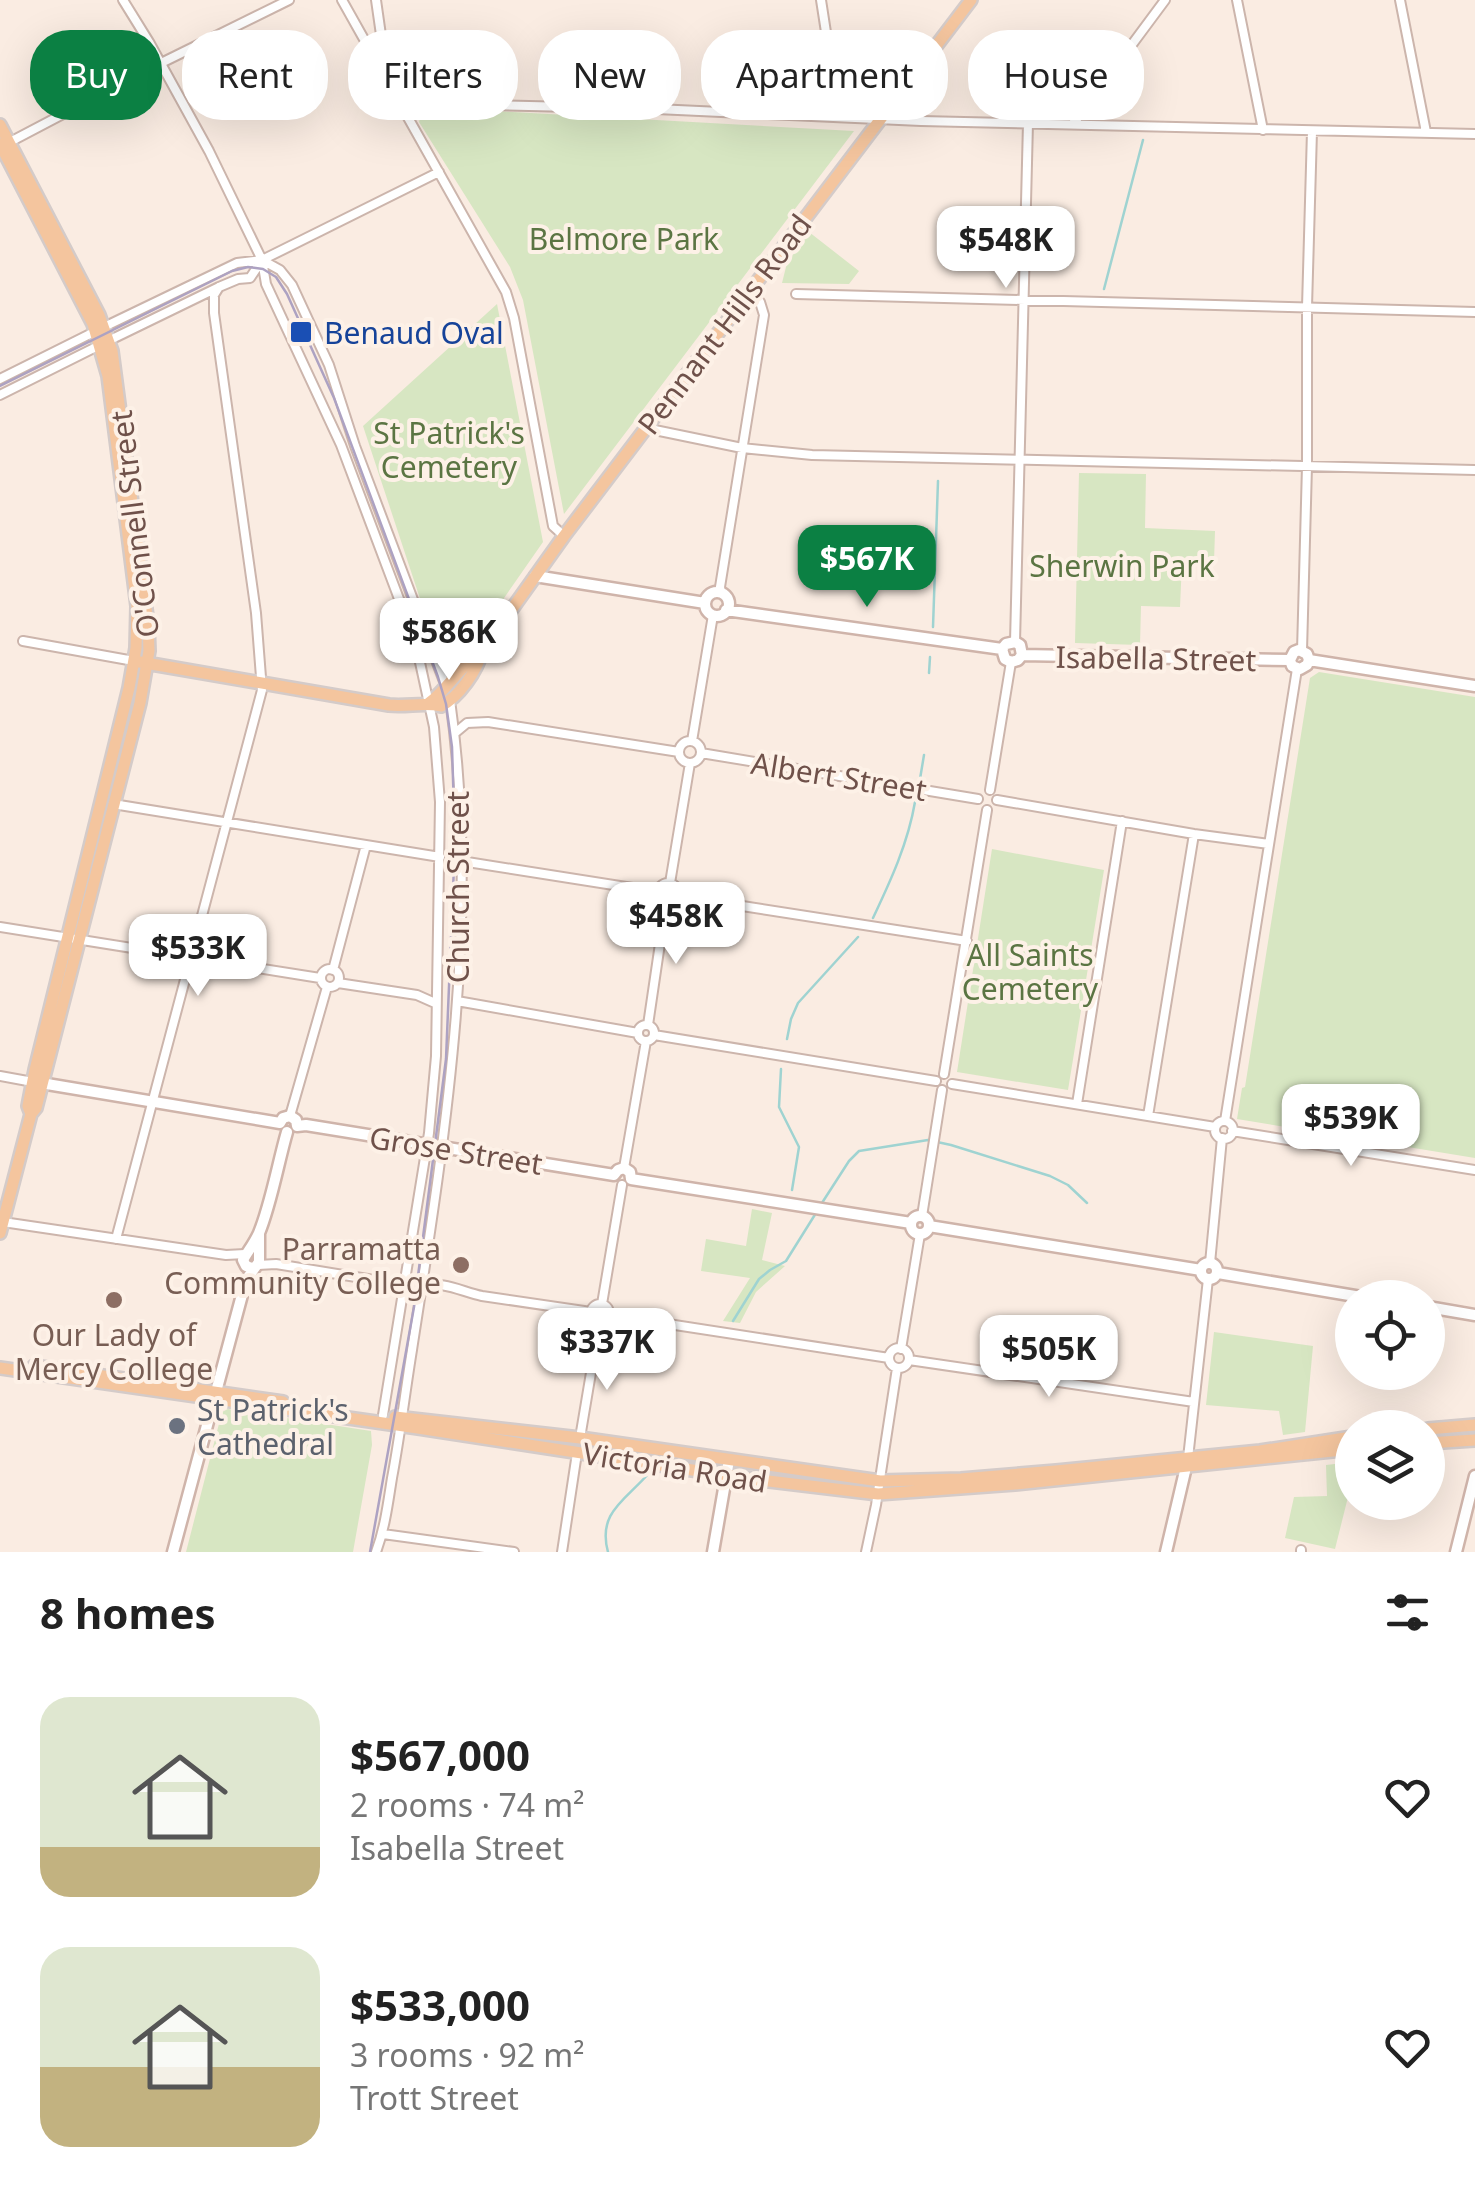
<!DOCTYPE html>
<meta charset="utf-8">
<style>
:root{--surface:#fff;--page:#f2f2f2;--text:#222;--muted:#767676;--accent:#0b8043}
body{margin:0;font-family:"Noto Sans",sans-serif;background:var(--page);color:var(--text);height:100vh;display:flex;flex-direction:column;font-size:38px;white-space:nowrap}
*{box-sizing:border-box;margin:0}
p{font-size:32px;color:var(--muted)}
.icon{flex:none;width:55px;height:55px;fill:none;stroke:currentColor;stroke-width:2;stroke-linecap:round;stroke-linejoin:round}
.map{position:relative;height:1552px;overflow:hidden}
.details{display:flex;flex-direction:column;background:var(--surface);flex:1}
.details>*{flex:none}
.guide{position:absolute;left:30px;top:30px;width:1415px;height:90px;display:flex;gap:20px}
.fabs{position:absolute;left:1335px;top:1280px;display:grid;gap:20px}
.fabs a{display:grid;place-items:center;width:110px;height:110px;border-radius:50%;background:var(--surface);box-shadow:0 10px 40px #0002;font-size:50px}
.price{position:absolute;translate:-50% -85px;padding:0 22px;border-radius:20px;background:#fff;color:#222;font-size:32px;line-height:65px;filter:drop-shadow(0 2px 5px #0008)}
.price::after{content:'';position:absolute;left:50%;top:60px;width:30px;height:22px;margin-left:-15px;background:inherit;clip-path:polygon(0 0,100% 0,50% 100%)}
.price.on{background:var(--accent);color:#fff}
ul{padding:0;list-style:none}
li{display:flex;align-items:center;gap:30px;height:250px;padding:0 40px}
li span{display:grid;place-items:center;flex:none;width:280px;height:200px;border-radius:30px;color:#555}
li>.icon{margin-inline-start:auto}
span .icon{width:120px;height:120px;fill:#fffc;stroke-width:1}
li b{font-size:42px}
h2{display:flex;justify-content:space-between;align-items:center;height:120px;padding:0 40px;font-size:42px}
.tag{padding:0 35px;border-radius:40px;background:var(--surface);box-shadow:0 10px 40px #0002;font-size:35px;line-height:90px}
.tag.on{background:var(--accent);color:#fff}
.map>svg:first-child{display:block}
.green{fill:#d7e6c2}
.lines{fill:none;stroke-linecap:round;stroke-linejoin:round}
.stream{stroke:#9fd3d1;stroke-width:2.5}
.street-casing{stroke:#ccb5ac;stroke-width:12}
.secondary-casing{stroke:#cfb4aa;stroke-width:15}
.primary-casing{stroke:#d4cbc9;stroke-width:16}
.street{stroke:#fff;stroke-width:8}
.secondary{stroke:#fff;stroke-width:10}
.primary{stroke:#f4c59e;stroke-width:11}
.tram{stroke:#ada2c2;stroke-width:2.5}
.transit-dot{fill:#1a4fb4;stroke:#fdf1e7;stroke-width:4}
.education-dot{fill:#8d6e63;stroke:#fdf1e7;stroke-width:4}
.worship-dot{fill:#6b7280;stroke:#fdf1e7;stroke-width:4}
.labels{text-anchor:middle;dominant-baseline:central;stroke-width:8;stroke-linejoin:round;paint-order:stroke}
.park-label{font-size:30px;fill:#5b7543;stroke:#fdf1e7}
.street-label{font-size:30px;fill:#6f514a;stroke:#fdf1e7}
.transit-label{font-size:30px;fill:#164399;stroke:#fdf1e7;text-anchor:start}
.education-label{font-size:30px;fill:#785e54;stroke:#fdf1e7;text-anchor:end}
.worship-label{font-size:30px;fill:#5b616d;stroke:#fdf1e7;text-anchor:start}
</style>
<div class="map">
<svg width="1475" height="1552" viewBox="0 0 1475 1552">
<rect width="100%" height="100%" fill="#faece2"/>
<!-- green -->
<path class="green" d="M423,107l431,24 -290,383 -41,-214 -13,-33 -91,-145z
M809,232l50,39 -10,13 -67,-1 5,-20z
M497,304l46,238 -71,102 -38,-3 -71,-215z
M1079,473l67,1 -1,54 70,3 -1,31h-32l-2,45 -39,-1 -1,39 -65,-2z
M1319,672l156,25v461l-238,-39 5,-31 3,-1 65,-409z
M992,849l112,21 -36,220 -111,-18z
M752,1209l20,4 -10,47 23,6 -29,26 -16,31 -17,-2 27,-43 -49,-7 5,-32 40,7z
M1214,1332l99,14 -8,86 -22,3 -4,-24 -73,-6z
M228,1409l143,22 1,14 -19,107h-167l36,-140z
M1352,1462v19l-17,68 -50,-11 9,-41 33,-1 -1,-31z"/>
<g class="lines">
<!-- stream -->
<path class="stream" d="M1104,289l39,-149
M933,627l5,-146
M929,673l1,-16
M920,779l4,-24
M873,918c18,-38 35,-75 42,-116
M787,1039l4,-20 7,-16 60,-66
M781,1069l-2,38 20,40 -7,43
M820,1206l29,-45 10,-10 69,-11 23,5 99,31 18,9 19,18
M733,1321l26,-42 11,-9 16,-9 30,-48
M608,1552c-11,-40 18,-52 41,-79"/>
<!-- street casing -->
<g class="street-casing">
<path id="street" d="M123,0l26,42 60,109 53,109 4,24 75,161 75,199 18,83 6,75 -4,254 -7,77 -46,282
M342,0l164,292 8,26 39,208 11,10
M821,0l18,116
M1237,0l26,130
M1400,0l26,132
M372,53l7,-4 3,-7 -6,-42
M400,103l256,6 265,12 554,13
M1073,124l92,-124
M8,143l137,-72 144,-71
M262,260l18,10 12,15 37,80 26,81 91,241
M796,294l679,18
M104,327l133,-64 25,-3 177,-88
M108,341l111,-54 19,-8 12,-1 12,-18
M0,379l96,-48
M0,395l100,-50
M645,428l97,20 70,7 663,15
M721,593l-1,-6 44,-272 -4,-13 -10,-12
M23,641l111,20
M1015,642l13,-519
M1302,651l5,-185v-159l5,-176
M435,654l14,10 18,-3
M455,733l12,-10 21,-1 191,30
M692,741l21,-126
M679 752a11 11 0 1 1 22 0a11 11 0 1 1-22 0Z
M701,753l277,46
M990,790l21,-128
M997,800l197,34 75,10
M113,804l327,53
M461,861l197,31
M658 893a10 10 0 1 1 20 0a10 10 0 1 1-20 0Z
M670,883l20,-120
M678,896l289,45
M0,927l320,51
M321 978a9 9 0 1 1 18 0a9 9 0 1 1-18 0Z
M333,970l33,-125
M338,983l79,12 18,8
M457,1001l181,32
M648,1025l18,-122
M638 1033a8 8 0 1 1 16 0a8 8 0 1 1-16 0Z
M654,1035l282,46
M944,1074l43,-264
M0,1076l33,6
M952,1084l263,43
M1077,1104l45,-283
M290,1116l37,-129
M1148,1116l46,-282
M1225,1121l72,-452
M1215 1130a9 9 0 1 1 18 0a9 9 0 1 1-18 0Z
M1232,1131l243,39
M624,1168l22,-127
M922,1216l20,-126
M3,1222l223,33 19,-1
M116,1239l146,-549 -6,-77 -42,-300v-18l5,-8
M1210,1263l12,-125
M258,1265l18,-1 129,21
M422,1287c21,-7 40,5 60,9l109,16
M591 1313a9 9 0 1 1 18 0a9 9 0 1 1-18 0Z
M602,1304l20,-119
M610,1315l279,43
M889 1358a10 10 0 1 1 20 0a10 10 0 1 1-20 0Z
M901,1349l19,-115
M909,1360l285,42
M580,1438l16,-95 10,-23
M1188,1458l20,-179
M383,1534l131,18
M376,1552c9,-24 12,-49 16,-74 8,-42 13,-85 20,-128 33,-213 69,-434 38,-650
M562,1552l15,-99
M866,1552l10,-47 21,-137
M1301,1552v-2"/>
</g>
<!-- secondary casing -->
<g class="secondary-casing">
<path id="secondary" d="M535,576l170,27
M705 604a12 12 0 1 1 24 0a12 12 0 1 1-24 0Z
M726,610l276,39
M1002,649l4,-5 9,-2 5,3 2,10
M1002,649l3,10 6,3 7,-2 4,-5
M1022,655l268,5
M1290,660l4,-8 5,-2 8,4 2,6
M1290,660l2,6 8,3 7,-4 2,-5
M1309,660l166,26
M35,1082l245,41
M280,1123l3,-5 7,-2 6,4 1,6
M297,1126l9,-1 308,50
M614,1175l4,-5 6,-2 6,4 1,7
M631,1179l280,44
M911 1225a9 9 0 1 1 18 0a9 9 0 1 1-18 0Z
M929,1226l272,44
M1201 1271a8 8 0 1 1 16 0a8 8 0 1 1-16 0Z
M252,1268l-6,-2 -3,-6c5,-9 11,-16 16,-27 12,-29 19,-70 28,-101
M1218,1273l149,25
M1428,1307l47,8
M173,1552l73,-272 13,-18v-29
M713,1552l16,-92
M1166,1552l20,-85
M1456,1552l19,-76"/>
</g>
<!-- primary casing -->
<g class="primary-casing">
<path id="primary" d="M0,125l99,190 13,36 36,273 1,27 -9,52 -104,405 -5,6 -31,119
M0,144l93,180 15,52 29,230 -1,42 -7,40 -94,382 -7,36 3,8
M134,661l255,44c18,2 35,-3 52,1 18,-9 36,-35 41,-55l82,-115 407,-536
M429,703c20,-15 32,-39 53,-52
M34,1366l249,36
M0,1368l418,60 333,51 127,15 137,-10 337,-35
M395,1417l185,21 300,43 81,-2 95,-8 204,-20 92,-14
M1428,1429l47,-4
M1428,1443l47,-3"/>
</g>
<!-- street -->
<use href="#street" class="street"/>
<!-- secondary -->
<use href="#secondary" class="secondary"/>
<!-- primary -->
<use href="#primary" class="primary"/>
<!-- tram -->
<path class="tram" d="M0,386l232,-115 16,-4 15,2 13,8 11,17 47,104 104,279 8,27 6,43 3,95 -9,217 -32,248 -44,245"/>
</g>
<!-- markers -->
<rect class="transit-dot" x="289" y="320" width="24" height="24" rx="5"/>
<g class="education-dot">
<circle cx="461" cy="1265" r="10"/>
<circle cx="114" cy="1300" r="10"/>
</g>
<circle class="worship-dot" cx="177" cy="1426" r="10"/>
<g class="labels">
<!-- park labels -->
<g class="park-label">
<text x="624" y="238">Belmore Park</text>
<text x="449" y="432">St Patrick's<tspan x="449" dy="34">Cemetery</tspan></text>
<text x="1122" y="565">Sherwin Park</text>
<text x="1030" y="954">All Saints<tspan x="1030" dy="34">Cemetery</tspan></text>
</g>
<!-- street labels -->
<g class="street-label">
<text transform="translate(724 324) rotate(-53)">Pennant Hills Road</text>
<text transform="translate(134 524) rotate(-97)">O'Connell Street</text>
<text transform="translate(1156 658) rotate(1)">Isabella Street</text>
<text transform="translate(839 776) rotate(9)">Albert Street</text>
<text transform="translate(457 887) rotate(-90)">Church Street</text>
<text transform="translate(456 1150) rotate(9)">Grose Street</text>
<text transform="translate(675 1467) rotate(9)">Victoria Road</text>
</g>
<!-- transit labels -->
<g class="transit-label">
<text x="324" y="332">Benaud Oval</text>
</g>
<!-- education labels -->
<g class="education-label">
<text x="441" y="1248">Parramatta<tspan x="441" dy="34">Community College</tspan></text>
<text x="114" y="1334" text-anchor="middle">Our Lady of<tspan x="114" dy="34">Mercy College</tspan></text>
</g>
<!-- worship labels -->
<g class="worship-label">
<text x="197" y="1409">St Patrick's<tspan x="197" dy="34">Cathedral</tspan></text>
</g>
</g>
</svg>
<div class="fabs">
<a><svg class="icon" aria-label="locate" viewBox="0 0 24 24"><circle cx="12" cy="12" r="6"/><path d="M12 2v4M12 18v4M2 12h4M18 12h4"/></svg></a>
<a><svg class="icon" aria-label="layers" viewBox="0 0 24 24"><path d="M12 4l9 5-9 5-9-5zM3 14l9 5 9-5"/></svg></a>
</div>
<b class="price" style="left:1006px;top:291px">$548K</b>
<b class="price on" style="left:867px;top:610px">$567K</b>
<b class="price" style="left:449px;top:683px">$586K</b>
<b class="price" style="left:676px;top:967px">$458K</b>
<b class="price" style="left:198px;top:999px">$533K</b>
<b class="price" style="left:1351px;top:1169px">$539K</b>
<b class="price" style="left:607px;top:1393px">$337K</b>
<b class="price" style="left:1049px;top:1400px">$505K</b>
<div class="guide">
<a class="tag on">Buy</a>
<a class="tag">Rent</a>
<a class="tag">Filters</a>
<a class="tag">New</a>
<a class="tag">Apartment</a>
<a class="tag">House</a>
</div>
</div>
<section class="details">
<h2>8 homes<svg class="icon" aria-label="filters" viewBox="0 0 24 24"><path d="M4 7h16M4 17h16"/><circle cx="9" cy="7" r="2"/><circle cx="15" cy="17" r="2"/></svg></h2>
<ul>
<li><span style="background:linear-gradient(#dfe7d0 75%,#c2b280 0)"><svg class="icon" aria-label="home" viewBox="0 0 24 24"><path d="M3 11l9-7 9 7M6 9v11h12V9"/></svg></span><div><b>$567,000</b><p>2 rooms · 74 m²</p><p>Isabella Street</p></div><svg class="icon" aria-label="heart" viewBox="0 0 24 24"><path d="M12 20l-8-8c-3-5 5-10 8-4 3-6 11-1 8 4z"/></svg></li>
<li><span style="background:linear-gradient(#dfe7d0 60%,#c2b280 0)"><svg class="icon" aria-label="home" viewBox="0 0 24 24"><path d="M3 11l9-7 9 7M6 9v11h12V9"/></svg></span><div><b>$533,000</b><p>3 rooms · 92 m²</p><p>Trott Street</p></div><svg class="icon" aria-label="heart" viewBox="0 0 24 24"><path d="M12 20l-8-8c-3-5 5-10 8-4 3-6 11-1 8 4z"/></svg></li>
</ul>
</section>
